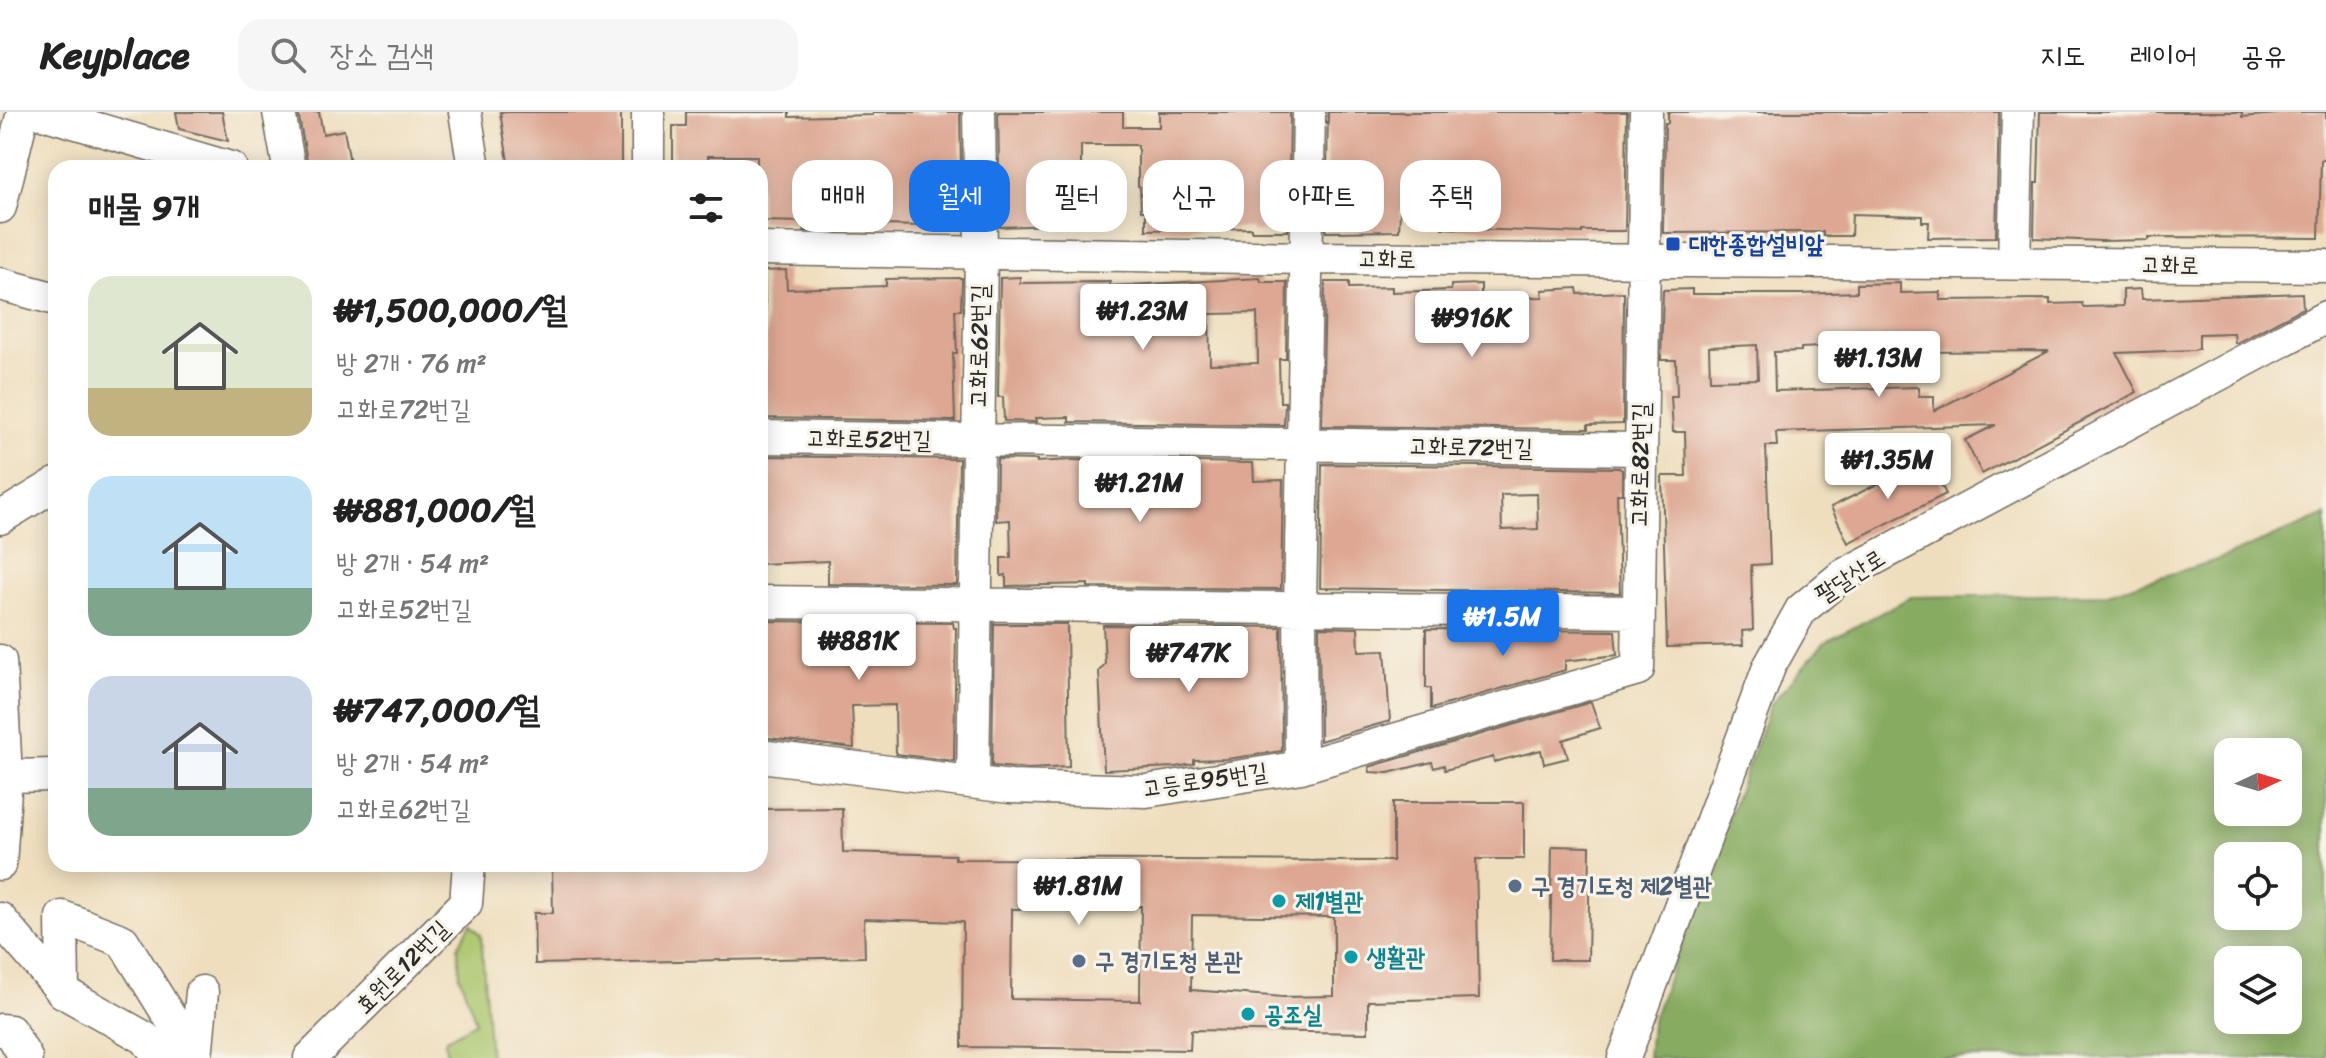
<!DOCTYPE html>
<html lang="ko">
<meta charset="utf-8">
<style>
:root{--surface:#fff;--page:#f6f6f6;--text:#222;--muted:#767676;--line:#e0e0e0;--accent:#1a73e8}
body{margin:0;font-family:Sriracha,"Poor Story",sans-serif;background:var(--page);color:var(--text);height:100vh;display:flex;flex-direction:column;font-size:30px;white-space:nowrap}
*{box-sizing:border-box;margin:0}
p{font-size:26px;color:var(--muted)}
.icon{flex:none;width:44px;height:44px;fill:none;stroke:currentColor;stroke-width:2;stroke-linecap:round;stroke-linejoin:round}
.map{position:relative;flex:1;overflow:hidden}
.sheet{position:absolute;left:48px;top:48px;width:720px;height:712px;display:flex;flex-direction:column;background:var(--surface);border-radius:24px;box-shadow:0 4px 20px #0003}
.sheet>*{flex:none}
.guide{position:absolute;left:792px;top:48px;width:760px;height:72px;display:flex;gap:16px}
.needle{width:52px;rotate:86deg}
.buttons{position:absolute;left:2214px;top:626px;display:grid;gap:16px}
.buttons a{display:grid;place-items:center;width:88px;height:88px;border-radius:16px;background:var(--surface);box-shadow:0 4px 20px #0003;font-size:40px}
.price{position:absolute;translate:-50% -68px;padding:0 18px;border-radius:8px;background:#fff;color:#222;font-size:26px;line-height:52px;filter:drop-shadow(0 2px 4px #0008)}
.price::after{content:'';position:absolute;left:50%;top:48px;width:24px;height:18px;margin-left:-12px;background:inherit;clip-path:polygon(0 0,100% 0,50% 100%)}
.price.on{background:var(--accent);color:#fff}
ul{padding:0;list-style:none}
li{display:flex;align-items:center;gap:24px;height:200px;padding:0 40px}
li span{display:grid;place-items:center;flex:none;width:224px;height:160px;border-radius:24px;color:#555}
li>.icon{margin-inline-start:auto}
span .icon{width:96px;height:96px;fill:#fffc;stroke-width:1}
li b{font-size:34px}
h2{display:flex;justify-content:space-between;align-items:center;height:96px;padding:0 40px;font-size:34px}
.pill{padding:0 28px;border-radius:24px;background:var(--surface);box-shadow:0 4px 20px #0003;font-size:28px;line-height:72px}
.pill.on{background:var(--accent);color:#fff}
header{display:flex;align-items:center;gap:48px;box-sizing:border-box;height:112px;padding:0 40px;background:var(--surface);border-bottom:2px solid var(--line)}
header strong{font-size:38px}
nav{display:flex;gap:44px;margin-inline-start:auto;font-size:28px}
.search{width:560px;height:72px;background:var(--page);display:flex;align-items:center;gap:20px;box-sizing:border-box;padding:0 28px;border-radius:24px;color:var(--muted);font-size:30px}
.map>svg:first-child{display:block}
.green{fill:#aac66d;stroke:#6a784c;stroke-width:2}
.forest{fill:#87ab60;stroke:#596b46;stroke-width:2;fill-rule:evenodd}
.building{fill:#dda793;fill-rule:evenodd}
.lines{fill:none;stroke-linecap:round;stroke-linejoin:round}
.minor-casing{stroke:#706a5e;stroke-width:35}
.minor{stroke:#fff;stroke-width:32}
.transit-dot{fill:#1a4fb4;stroke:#f7f3e8;stroke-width:3}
.service-dot{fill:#5c6f8a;stroke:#f7f3e8;stroke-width:3}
.culture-dot{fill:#0f9aa8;stroke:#f7f3e8;stroke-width:3}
.labels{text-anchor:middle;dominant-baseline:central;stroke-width:6;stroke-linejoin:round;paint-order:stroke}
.transit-label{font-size:24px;font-weight:bold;fill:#164399;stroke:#f7f3e8;text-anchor:start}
.street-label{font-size:24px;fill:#2b2b2b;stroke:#f7f3e8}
.service-label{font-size:24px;font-weight:bold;fill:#4e5e75;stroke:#f7f3e8;text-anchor:start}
.culture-label{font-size:24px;font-weight:bold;fill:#0d838f;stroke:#f7f3e8;text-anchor:start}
</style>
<header>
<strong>Keyplace</strong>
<div class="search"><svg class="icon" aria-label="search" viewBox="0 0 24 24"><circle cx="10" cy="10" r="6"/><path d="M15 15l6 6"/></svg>장소 검색</div>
<nav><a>지도</a><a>레이어</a><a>공유</a></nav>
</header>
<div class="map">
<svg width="2326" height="946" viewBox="0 0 2326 946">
<rect width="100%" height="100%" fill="#f7f3e8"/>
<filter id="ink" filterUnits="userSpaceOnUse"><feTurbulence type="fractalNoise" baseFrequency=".0125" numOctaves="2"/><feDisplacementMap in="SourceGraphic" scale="16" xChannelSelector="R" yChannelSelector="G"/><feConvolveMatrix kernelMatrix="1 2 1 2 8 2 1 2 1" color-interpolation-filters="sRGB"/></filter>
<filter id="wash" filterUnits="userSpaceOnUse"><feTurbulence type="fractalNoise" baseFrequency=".006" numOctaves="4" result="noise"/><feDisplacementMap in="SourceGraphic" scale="32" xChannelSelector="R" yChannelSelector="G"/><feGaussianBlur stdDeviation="1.8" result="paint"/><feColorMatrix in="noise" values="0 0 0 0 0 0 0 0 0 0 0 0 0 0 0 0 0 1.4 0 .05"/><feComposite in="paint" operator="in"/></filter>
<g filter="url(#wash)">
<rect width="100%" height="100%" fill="#efdebe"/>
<!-- green -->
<path class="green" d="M471,812l10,11 9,123h-43l-2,-18 31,-18 -16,-45 -2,-30z"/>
<!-- forest -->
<path class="forest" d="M2326,403v543h-678l3,-34 120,-320 53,-61 87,-46 193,-3 113,-34zM2228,640h60v60h-60zM2228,744h60v60h-60zM2228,848h60v60h-60z"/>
<g id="blocks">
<!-- building -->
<path class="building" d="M176,0h46l6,29 -49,-12z
M298,0h21l4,22 21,-4 7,38 -43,-2z
M500,0h121v52h-4v4h-108z
M686,0h103v5l84,-2v-3h87l2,115 -80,-2 -41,1v5h-37v-9l-44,-1v-53h-3v-12h-49v7h-35v-37h13z
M998,0h125v15h36v-15h131l-2,119h-37v-3l-105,2v-19h-5l-1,-24 -2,-1v-41h-57v79l-81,3z
M1328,0h299l-2,119h-43v2l-140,-5v-16l-42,-1 -1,20 -73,1z
M1668,0h331l-3,125 -68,1 1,-16h-7v-6l-70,-2 -1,22h-28v-4l-160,1 2,-110h3z
M2040,0h202v5l34,-3v-2h50v48h-5l-2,78 -170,-1v3l-47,1 -68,-3 1,-55h3z
M786,158l1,19 99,-3v-7l76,-1 -1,32h-6l2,43h-4l2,68 -195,-3v-57l7,-1 -3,-89z
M1020,165v6l90,-1v4l150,-8 1,4h26l-1,77h-7l1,43h5l-1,23 -215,-3v-5l-34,1 1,4 -32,-1 -1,-24h-5l2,-119zM1257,201l1,50 -48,1 -1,-50z
M1325,170h24v6l43,-1v5l59,-2v-5l30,-1v14l62,-1 -1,-7 35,-2 1,6 46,-2 -1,132 -35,1v4l-266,-3z
M1900,171v10l40,-1v8l110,-1v5l32,-1 1,4 40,-1v-16l18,-1 1,10 160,-6 1,15 -66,35h-2l-1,-10 -35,1v14l-5,2 -77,3 20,39 -155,82 -17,-34 31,-15 -220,7 1,14h-11l4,118 -19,1 2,65 -11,1 1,14 -76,2 -5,-171h24l-1,-44h-12l-2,-36h6l-1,-36h-15l2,-70 29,-1v5h108l57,-2v-8zM1919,229l1,11 129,-1 -115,60v-15h-15v-9l-144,4 -1,-39 27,-1v-3l39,-2v-2zM1757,233l1,34 -48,1 -1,-33z
M762,344l197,3 -2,126 -129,-1v-23l-68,3v-106z
M997,347l40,1v2l34,-2 182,3 1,18 29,-1 -2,109 -193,-2v-3l-82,2v-11l-5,1v-18h10l-1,-38 -14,1z
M1928,347l18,35 -98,49 -17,-36z
M1322,352l297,4 3,2v24h-5l3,99 -300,-5zM1537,382l1,35 -36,1 -1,-35z
M760,509l193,2 1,5h2l-2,133 -58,-7 -1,-49 -43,1 2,42 -94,-11z
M994,512h73l2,143 -41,2 -36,-3z
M1103,513l178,2 1,124 -55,8 -33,1v4l-19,3 -71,3 -5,-99 6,-7z
M1319,515l39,1 1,23 26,-1 5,71 -70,20z
M1426,517l189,2 2,24 -52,6v9l-134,39v-21h-5z
M1591,590l9,26 -37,12 5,18 -24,6 -3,-14 -47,12 -1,-5 -48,13 -1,-5 -10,3 -2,-6 -44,11 -18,-1 -1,-5z
M1393,690h131v57h-48l3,139 -111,3v32l-177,-3 -1,20 -228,-3 1,-125 -99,-3 1,38 -330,7 -1,-51h19l-1,-49h208v-55l82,-1 1,44 112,3v4l438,2zM1141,794l-1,95 -129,-2 1,-90zM1192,803l142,2v79l-51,1 -92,-7z
M1552,734l38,1 -2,113h-38z"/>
</g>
</g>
<g filter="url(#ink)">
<use href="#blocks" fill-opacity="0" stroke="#706a5e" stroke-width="2"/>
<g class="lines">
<!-- minor casing -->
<g class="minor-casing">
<path id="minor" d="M39,0l192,56
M279,0l10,56
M465,0l9,56
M648,56v-56
M0,95l23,-95
M760,137l548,9 1018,8
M2014,151l4,-151
M0,172l56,15
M760,325l879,12
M0,406l56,-34
M760,490l878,10
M0,549l6,115 -6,88
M760,644l250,31 136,4 155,-24 337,-98 8,-557
M1301,655l-1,-159 9,-496
M6,664l50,-1
M973,669l8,-529 -2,-140
M0,807l63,73 82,46 16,20
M63,880l-1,-75 61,24 72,117
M0,918l10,1 16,27
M196,946l6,-66
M310,946l156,-155 3,-39
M1624,946l145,-391 32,-57 41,-34 484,-259"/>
</g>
<!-- minor -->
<use href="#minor" class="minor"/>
</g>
</g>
<!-- markers -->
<rect class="transit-dot" x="1665" y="124" width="16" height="16" rx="4"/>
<g class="service-dot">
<circle cx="1515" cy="774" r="8"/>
<circle cx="1079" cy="849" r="8"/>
</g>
<g class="culture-dot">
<circle cx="1279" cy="789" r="8"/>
<circle cx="1351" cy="845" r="8"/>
<circle cx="1248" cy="902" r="8"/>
</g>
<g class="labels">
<!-- transit labels -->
<g class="transit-label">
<text x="1689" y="132">대한종합설비앞</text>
</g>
<!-- street labels -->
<g class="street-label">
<text transform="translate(1387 147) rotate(1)">고화로</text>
<text transform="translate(2170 153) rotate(1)">고화로</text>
<text transform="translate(979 234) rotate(-89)">고화로62번길</text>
<text transform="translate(869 327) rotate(1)">고화로52번길</text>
<text transform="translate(1471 335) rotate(1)">고화로72번길</text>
<text transform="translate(1640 353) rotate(-89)">고화로82번길</text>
<text transform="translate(1850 464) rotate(-33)">팔달산로</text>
<text transform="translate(1205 668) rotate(-8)">고등로95번길</text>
<text transform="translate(402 855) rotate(-45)">효원로12번길</text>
</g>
<!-- service labels -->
<g class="service-label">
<text x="1531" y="774">구 경기도청 제2별관</text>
<text x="1095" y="849">구 경기도청 본관</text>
</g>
<!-- culture labels -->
<g class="culture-label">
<text x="1295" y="789">제1별관</text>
<text x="1367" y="845">생활관</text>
<text x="1264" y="902">공조실</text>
</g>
</g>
</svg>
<div class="buttons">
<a><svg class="needle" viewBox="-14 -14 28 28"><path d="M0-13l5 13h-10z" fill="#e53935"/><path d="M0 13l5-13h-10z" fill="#767676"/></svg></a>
<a><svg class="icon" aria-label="locate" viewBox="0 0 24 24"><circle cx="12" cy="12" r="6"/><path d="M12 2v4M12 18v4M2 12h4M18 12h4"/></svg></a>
<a><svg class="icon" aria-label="layers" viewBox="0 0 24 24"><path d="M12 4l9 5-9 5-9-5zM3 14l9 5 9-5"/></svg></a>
</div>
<b class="price" style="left:1143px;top:240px">₩1.23M</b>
<b class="price" style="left:1472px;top:247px">₩916K</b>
<b class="price" style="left:1879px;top:287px">₩1.13M</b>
<b class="price" style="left:1888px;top:389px">₩1.35M</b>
<b class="price" style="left:1140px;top:412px">₩1.21M</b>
<b class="price on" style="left:1503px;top:546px">₩1.5M</b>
<b class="price" style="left:859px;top:570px">₩881K</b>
<b class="price" style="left:1189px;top:582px">₩747K</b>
<b class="price" style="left:1079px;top:815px">₩1.81M</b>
<div class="guide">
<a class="pill">매매</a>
<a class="pill on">월세</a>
<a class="pill">필터</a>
<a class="pill">신규</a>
<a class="pill">아파트</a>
<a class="pill">주택</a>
</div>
<section class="sheet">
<h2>매물 9개<svg class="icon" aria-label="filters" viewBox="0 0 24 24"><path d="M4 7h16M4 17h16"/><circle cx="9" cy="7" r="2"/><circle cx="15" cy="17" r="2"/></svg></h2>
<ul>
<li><span style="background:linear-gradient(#dfe7d0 70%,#c2b280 0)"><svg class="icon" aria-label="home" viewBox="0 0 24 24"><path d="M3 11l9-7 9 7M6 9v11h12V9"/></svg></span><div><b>₩1,500,000/월</b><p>방 2개 · 76 m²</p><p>고화로72번길</p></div></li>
<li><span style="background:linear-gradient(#bfe0f5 70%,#7fa58c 0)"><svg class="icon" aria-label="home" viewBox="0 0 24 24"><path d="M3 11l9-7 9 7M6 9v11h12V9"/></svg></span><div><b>₩881,000/월</b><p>방 2개 · 54 m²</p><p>고화로52번길</p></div></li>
<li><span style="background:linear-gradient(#c9d6e8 70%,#7fa58c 0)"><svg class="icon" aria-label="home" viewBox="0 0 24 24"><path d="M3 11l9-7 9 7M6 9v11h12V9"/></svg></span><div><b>₩747,000/월</b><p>방 2개 · 54 m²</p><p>고화로62번길</p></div></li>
</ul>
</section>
</div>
